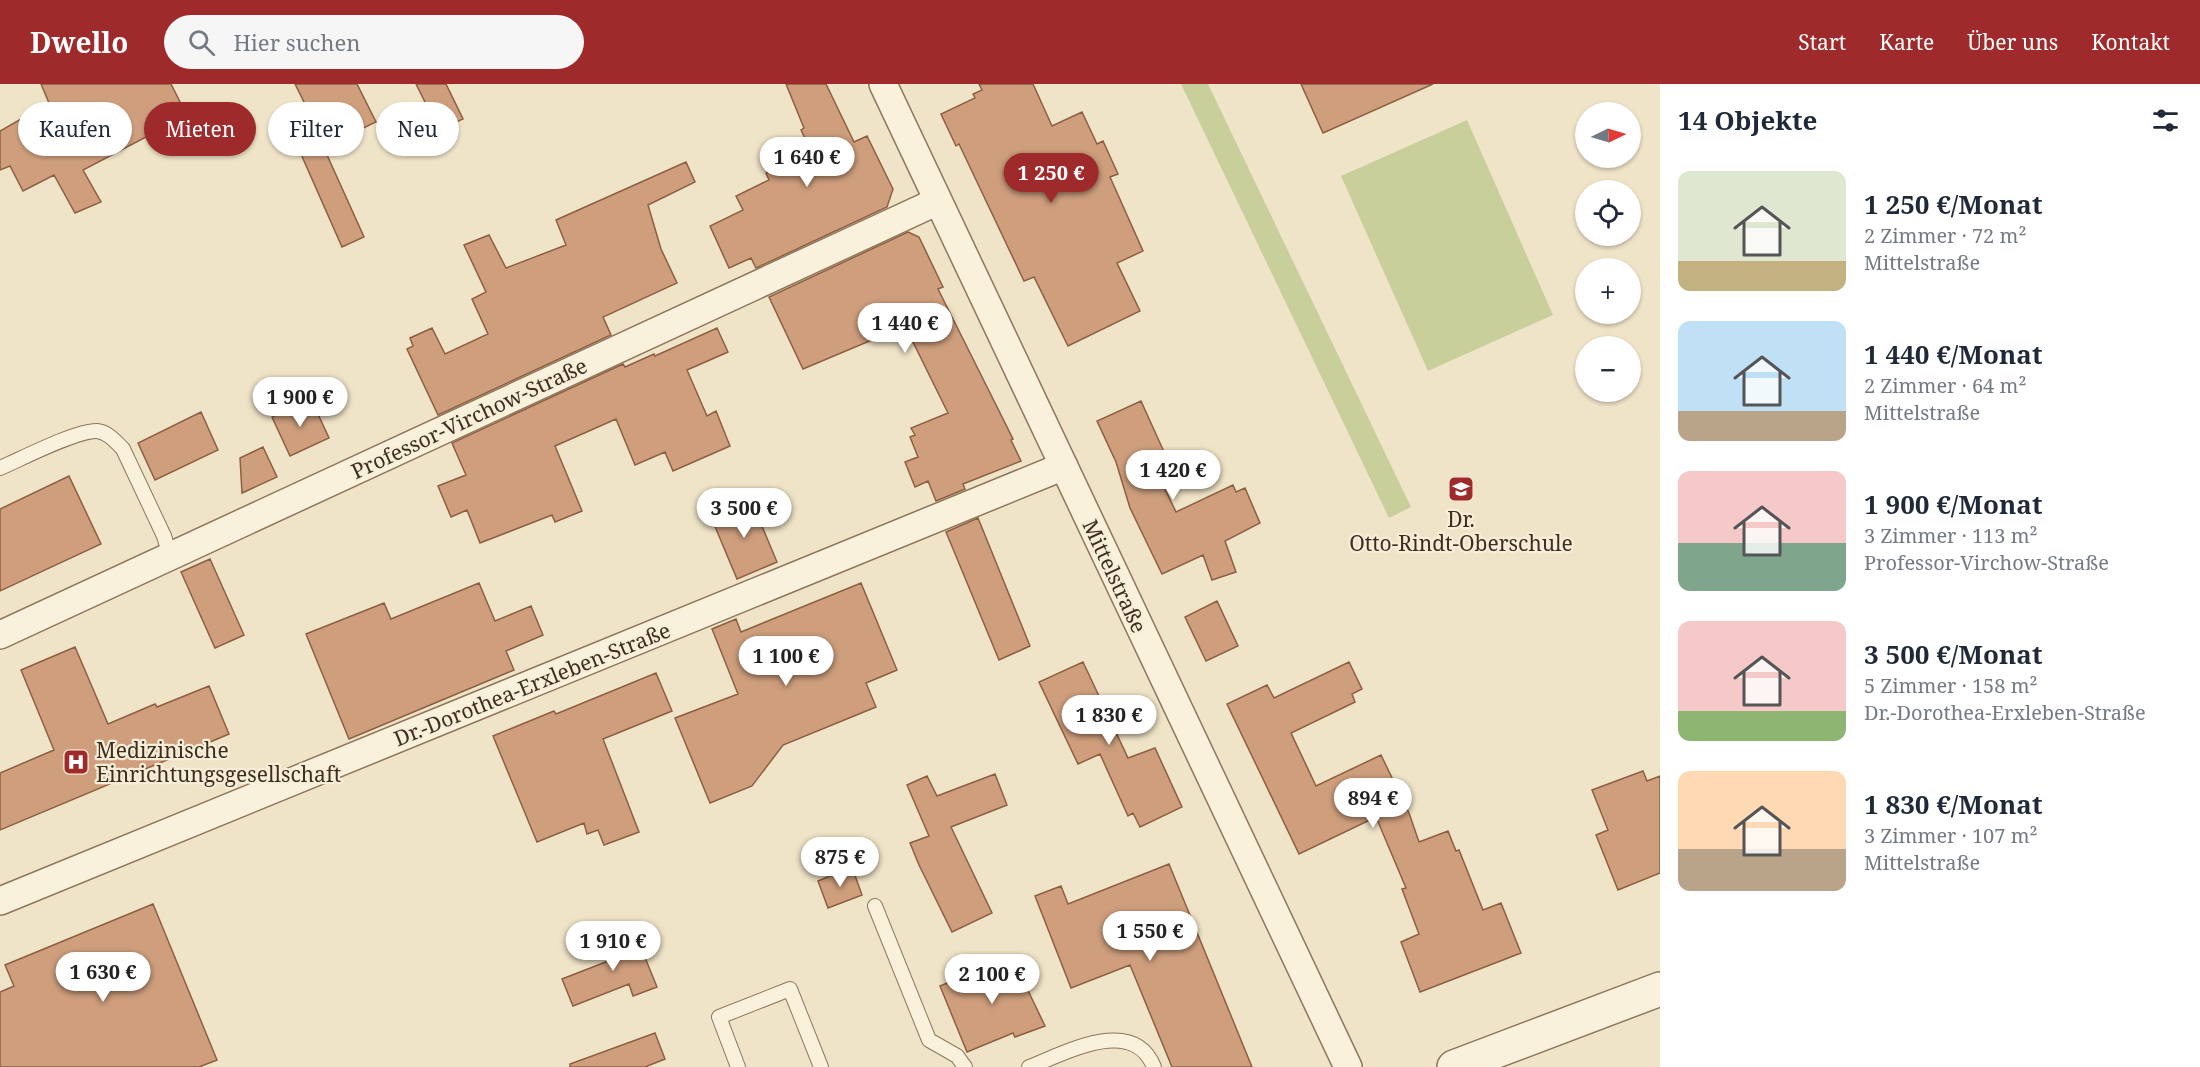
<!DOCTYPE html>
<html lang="de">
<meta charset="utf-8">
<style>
:root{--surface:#fff;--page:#f6f6f7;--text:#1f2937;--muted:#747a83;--accent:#9e2a2b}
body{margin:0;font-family:"Noto Serif",serif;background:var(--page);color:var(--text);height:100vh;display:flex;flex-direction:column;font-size:22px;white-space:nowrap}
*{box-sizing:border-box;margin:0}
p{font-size:20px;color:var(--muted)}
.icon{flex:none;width:33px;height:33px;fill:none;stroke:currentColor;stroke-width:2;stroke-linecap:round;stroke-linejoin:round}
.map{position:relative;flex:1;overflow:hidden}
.drawer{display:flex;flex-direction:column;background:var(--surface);width:540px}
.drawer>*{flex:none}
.hud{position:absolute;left:18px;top:18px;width:570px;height:54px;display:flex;gap:12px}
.needle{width:39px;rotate:85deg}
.controls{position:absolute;left:1575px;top:18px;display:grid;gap:12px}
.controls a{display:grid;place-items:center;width:66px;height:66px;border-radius:50%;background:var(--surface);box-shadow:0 2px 4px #0004;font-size:30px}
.price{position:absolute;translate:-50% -51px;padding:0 14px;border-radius:21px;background:#fff;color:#222;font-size:20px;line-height:39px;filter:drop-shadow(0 2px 3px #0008)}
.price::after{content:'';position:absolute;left:50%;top:36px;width:18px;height:14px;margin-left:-9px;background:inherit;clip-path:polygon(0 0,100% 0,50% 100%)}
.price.active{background:var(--accent);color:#fff}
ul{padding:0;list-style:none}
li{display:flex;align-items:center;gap:18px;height:150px;padding:0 18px}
li span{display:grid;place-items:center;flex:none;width:168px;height:120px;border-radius:12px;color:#555}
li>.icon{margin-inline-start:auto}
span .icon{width:72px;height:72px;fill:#fffc;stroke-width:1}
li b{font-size:26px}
h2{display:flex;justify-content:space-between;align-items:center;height:72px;padding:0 18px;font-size:26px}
.tag{padding:0 21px;border-radius:27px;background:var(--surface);box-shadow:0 2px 4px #0004;font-size:21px;line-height:54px}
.tag.active{background:var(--accent);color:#fff}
header{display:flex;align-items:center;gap:36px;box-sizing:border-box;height:84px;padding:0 30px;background:var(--accent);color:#fff}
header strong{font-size:28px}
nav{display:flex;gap:33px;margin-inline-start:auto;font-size:21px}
.search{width:420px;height:54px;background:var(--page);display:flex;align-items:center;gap:15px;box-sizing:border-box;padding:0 21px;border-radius:33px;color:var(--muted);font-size:22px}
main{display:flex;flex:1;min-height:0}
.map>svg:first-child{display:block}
.green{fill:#c9cf9b}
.building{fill:#cf9f7d;stroke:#8d5f41;stroke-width:1.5}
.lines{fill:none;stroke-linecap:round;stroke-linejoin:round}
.service-casing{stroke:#8d765c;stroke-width:16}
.minor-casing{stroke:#8d765c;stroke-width:30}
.tertiary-casing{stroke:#8d765c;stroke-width:36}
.service{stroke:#faf1dc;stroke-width:14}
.minor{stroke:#faf1dc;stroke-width:27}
.tertiary{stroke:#faf1dc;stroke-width:33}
.labels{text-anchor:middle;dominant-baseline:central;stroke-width:4.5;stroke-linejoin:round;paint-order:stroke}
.street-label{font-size:21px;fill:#3d2e20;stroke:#f7eed8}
.poi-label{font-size:21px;fill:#3d2e20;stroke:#f7eed8}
</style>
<header>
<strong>Dwello</strong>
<div class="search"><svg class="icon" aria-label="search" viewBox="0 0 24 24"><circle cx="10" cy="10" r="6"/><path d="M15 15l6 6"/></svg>Hier suchen</div>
<nav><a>Start</a><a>Karte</a><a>Über uns</a><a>Kontakt</a></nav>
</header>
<main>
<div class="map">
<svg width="1660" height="983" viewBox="0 0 1660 983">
<rect width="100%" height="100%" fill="#f0e4c8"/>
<!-- green -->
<path class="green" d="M1181,0h27l203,423 -22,11z
M1467,36l86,195 -125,56 -87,-195z"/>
<!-- building -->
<path class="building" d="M41,0h130l23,46 -24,12 -7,-14 -80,42 18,32 -26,11 -21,-38 -31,16 -13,-25 -10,4v-39l49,-28z
M295,0h62l19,38 -50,24z
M416,0h30l17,35 -24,11z
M786,0h40l28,58 13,-6 26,53 -6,18 -131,61 -5,-10 -22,10 -19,-42 33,-16 -7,-14 33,-16 -3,-7 45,-22 -10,-21 3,-2z
M979,0h54l19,42 30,-14 15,32 6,-3 15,33 -8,3 33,74 -26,12 23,48 -72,35 -34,-69 -10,4 -65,-137 -3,2 -15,-32 34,-16 -2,-4 9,-4z
M1301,0h132l-110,49z
M318,51l46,102 -22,10 -45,-102z
M686,78l9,20 -47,23 13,44 16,34 -74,34 8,18 -173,80 -31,-66 6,-3 -3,-8 22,-10 13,26 43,-20 -16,-35 14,-7 -22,-47 25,-10 17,33 60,-23 -10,-25z
M908,148l11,5 24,50 -5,2 75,150 -2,1 10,21 -58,23 2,5 -29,12 -8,-20 -13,6 -10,-25 13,-5 -8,-20 5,-2 -4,-7 37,-15 -43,-87 -102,43 -34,-72z
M717,244l11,24 -41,18 20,46 9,-5 14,35 -57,25 -8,-19 -30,13 -19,-46 -61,27 27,65 -27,11 -3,-7 -72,28 -13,-33 -16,7 -13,-31 28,-11 -14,-32 171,-79 2,3 29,-13 1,2z
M311,315l18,39 -39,18 -18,-39z
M1141,317l24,53 -14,6 25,52 57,-27 3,7 9,-4 15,35 -35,18 11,31 -24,8 -9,-25 -41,19 -32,-66 -14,-46 -19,-41z
M201,328l17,38 -63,30 -17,-37z
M263,363l14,30 -35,16 -2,-35z
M69,392l32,68 -101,47v-82z
M751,416l26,62 -40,17 -26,-62z
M978,434l52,128 -31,14 -53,-128z
M210,475l34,76 -29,13 -34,-76z
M479,499l16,38 36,-15 12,29 -37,16 8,19 -165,69 -43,-105 78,-31 7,16z
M861,499l36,87 -31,13 10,24 -93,38 -31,41 -42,17 -35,-85 63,-24 -26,-65 24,-10 5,13z
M1217,517l21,45 -32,15 -21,-44z
M75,563l33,77 47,-20 2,3 52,-21 20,48 -229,96v-57l54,-23 -33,-80z
M1083,578l45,96 27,-10 27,59 -42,20 -7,-14 -5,3 -28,-62 -22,10 -39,-82z
M1349,578l13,27 -10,5 3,8 -64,31 25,53 65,-31 28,58 10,29 29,-11 8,20 3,-1 24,60 18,-7 20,50 -101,39 -19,-50 18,-8 -17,-45 4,-1 -30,-71 -77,37 -72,-150 40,-19 7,13z
M656,589l16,38 -69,28 36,93 -35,13 -6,-15 -11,4 -3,-11 -47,19 -44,-106 61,-25 2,3z
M1643,687l4,10 13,-5v97l-42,17 -22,-55 12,-5 -16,-40z
M995,690l12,31 -56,22 41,86 -40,19 -33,-67 -9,-22 19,-7 -22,-51 20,-9 10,20z
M1169,780l83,203h-80l-42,-102 -59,23 -36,-92 26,-10 7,18z
M852,783l10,28 -34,13 -10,-27z
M153,820l64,156 -18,7h-199v-75l14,-6 -9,-21z
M633,844l24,59 -24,9 -4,-12 -56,22 -11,-27 54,-21 -8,-20z
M1012,873l33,69 -30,11 -2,-4 -46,19 -27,-66z
M655,949l10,26 -20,8h-75v-3z"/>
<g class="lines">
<!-- service casing -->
<g class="service-casing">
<path id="service" d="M0,384c21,-9 77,-38 97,-37 11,1 19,11 26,18l41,87 6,20
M875,822l54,134 28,16 8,11
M738,983l-19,-50 71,-28 31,78
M1029,983c37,-14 104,-52 125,0"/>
</g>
<!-- minor casing -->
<g class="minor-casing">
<path id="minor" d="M883,0l465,983
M0,551l938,-434
M0,817l1064,-435"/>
</g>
<!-- tertiary casing -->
<g class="tertiary-casing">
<path id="tertiary" d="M1454,983l206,-78"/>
</g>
<!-- service -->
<use href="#service" class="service"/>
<!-- minor -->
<use href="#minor" class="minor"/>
<!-- tertiary -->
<use href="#tertiary" class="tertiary"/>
</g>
<!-- icons -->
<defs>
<g id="school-square" transform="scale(1.35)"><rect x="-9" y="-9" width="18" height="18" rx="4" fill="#9e2a2b" stroke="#f7eed8"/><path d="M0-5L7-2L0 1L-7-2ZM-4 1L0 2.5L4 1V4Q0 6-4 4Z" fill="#fff"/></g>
<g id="hospital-square" transform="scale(1.35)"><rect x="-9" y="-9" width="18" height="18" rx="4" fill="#9e2a2b" stroke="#f7eed8"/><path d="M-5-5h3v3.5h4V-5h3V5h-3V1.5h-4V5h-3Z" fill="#fff"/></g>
</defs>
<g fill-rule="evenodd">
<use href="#school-square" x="1461" y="405"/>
<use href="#hospital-square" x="76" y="678"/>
</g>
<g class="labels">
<!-- street labels -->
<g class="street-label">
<text transform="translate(469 334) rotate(-25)">Professor-Virchow-Straße</text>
<text transform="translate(1115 492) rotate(65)">Mittelstraße</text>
<text transform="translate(532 600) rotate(-22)">Dr.-Dorothea-Erxleben-Straße</text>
</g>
<!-- poi labels -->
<g class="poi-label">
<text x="1461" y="435">Dr.<tspan x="1461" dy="24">Otto-Rindt-Oberschule</tspan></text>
<text x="96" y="666" text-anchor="start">Medizinische<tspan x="96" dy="24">Einrichtungsgesellschaft</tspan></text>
</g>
</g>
</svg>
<div class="controls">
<a><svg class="needle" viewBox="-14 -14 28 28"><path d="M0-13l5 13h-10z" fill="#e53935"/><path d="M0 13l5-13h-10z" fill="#747a83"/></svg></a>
<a><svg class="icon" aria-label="locate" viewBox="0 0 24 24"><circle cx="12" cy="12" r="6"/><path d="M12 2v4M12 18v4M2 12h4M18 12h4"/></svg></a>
<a>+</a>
<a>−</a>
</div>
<b class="price" style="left:807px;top:104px">1 640 €</b>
<b class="price active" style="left:1051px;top:120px">1 250 €</b>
<b class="price" style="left:905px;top:270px">1 440 €</b>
<b class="price" style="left:300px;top:344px">1 900 €</b>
<b class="price" style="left:1173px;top:417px">1 420 €</b>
<b class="price" style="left:744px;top:455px">3 500 €</b>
<b class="price" style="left:786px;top:603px">1 100 €</b>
<b class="price" style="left:1109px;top:662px">1 830 €</b>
<b class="price" style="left:1373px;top:745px">894 €</b>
<b class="price" style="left:840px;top:804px">875 €</b>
<b class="price" style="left:1150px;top:878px">1 550 €</b>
<b class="price" style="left:613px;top:888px">1 910 €</b>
<b class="price" style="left:103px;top:919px">1 630 €</b>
<b class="price" style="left:992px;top:921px">2 100 €</b>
<div class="hud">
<a class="tag">Kaufen</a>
<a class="tag active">Mieten</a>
<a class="tag">Filter</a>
<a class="tag">Neu</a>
</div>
</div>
<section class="drawer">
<h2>14 Objekte<svg class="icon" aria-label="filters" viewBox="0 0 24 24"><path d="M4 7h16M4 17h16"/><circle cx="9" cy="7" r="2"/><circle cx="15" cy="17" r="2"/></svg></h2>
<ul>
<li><span style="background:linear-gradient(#dfe7d0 75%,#c2b280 0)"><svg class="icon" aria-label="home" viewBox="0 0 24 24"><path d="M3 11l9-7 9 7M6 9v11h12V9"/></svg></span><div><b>1 250 €/Monat</b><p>2 Zimmer · 72 m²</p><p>Mittelstraße</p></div></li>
<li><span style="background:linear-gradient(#bfe0f5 75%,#b9a48a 0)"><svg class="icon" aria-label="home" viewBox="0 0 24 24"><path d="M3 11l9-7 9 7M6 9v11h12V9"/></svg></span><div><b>1 440 €/Monat</b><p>2 Zimmer · 64 m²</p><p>Mittelstraße</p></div></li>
<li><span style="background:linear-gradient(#f6c9c9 60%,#7fa58c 0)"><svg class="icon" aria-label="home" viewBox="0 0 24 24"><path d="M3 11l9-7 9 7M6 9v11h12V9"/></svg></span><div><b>1 900 €/Monat</b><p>3 Zimmer · 113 m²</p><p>Professor-Virchow-Straße</p></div></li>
<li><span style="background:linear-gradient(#f6c9c9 75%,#8fb573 0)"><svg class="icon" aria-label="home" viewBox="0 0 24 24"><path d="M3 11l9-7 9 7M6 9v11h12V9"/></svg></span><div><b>3 500 €/Monat</b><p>5 Zimmer · 158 m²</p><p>Dr.-Dorothea-Erxleben-Straße</p></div></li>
<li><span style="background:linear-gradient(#ffd9b3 65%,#b9a48a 0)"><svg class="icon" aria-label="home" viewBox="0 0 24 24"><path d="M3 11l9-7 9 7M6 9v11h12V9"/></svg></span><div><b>1 830 €/Monat</b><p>3 Zimmer · 107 m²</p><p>Mittelstraße</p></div></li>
</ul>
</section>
</main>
